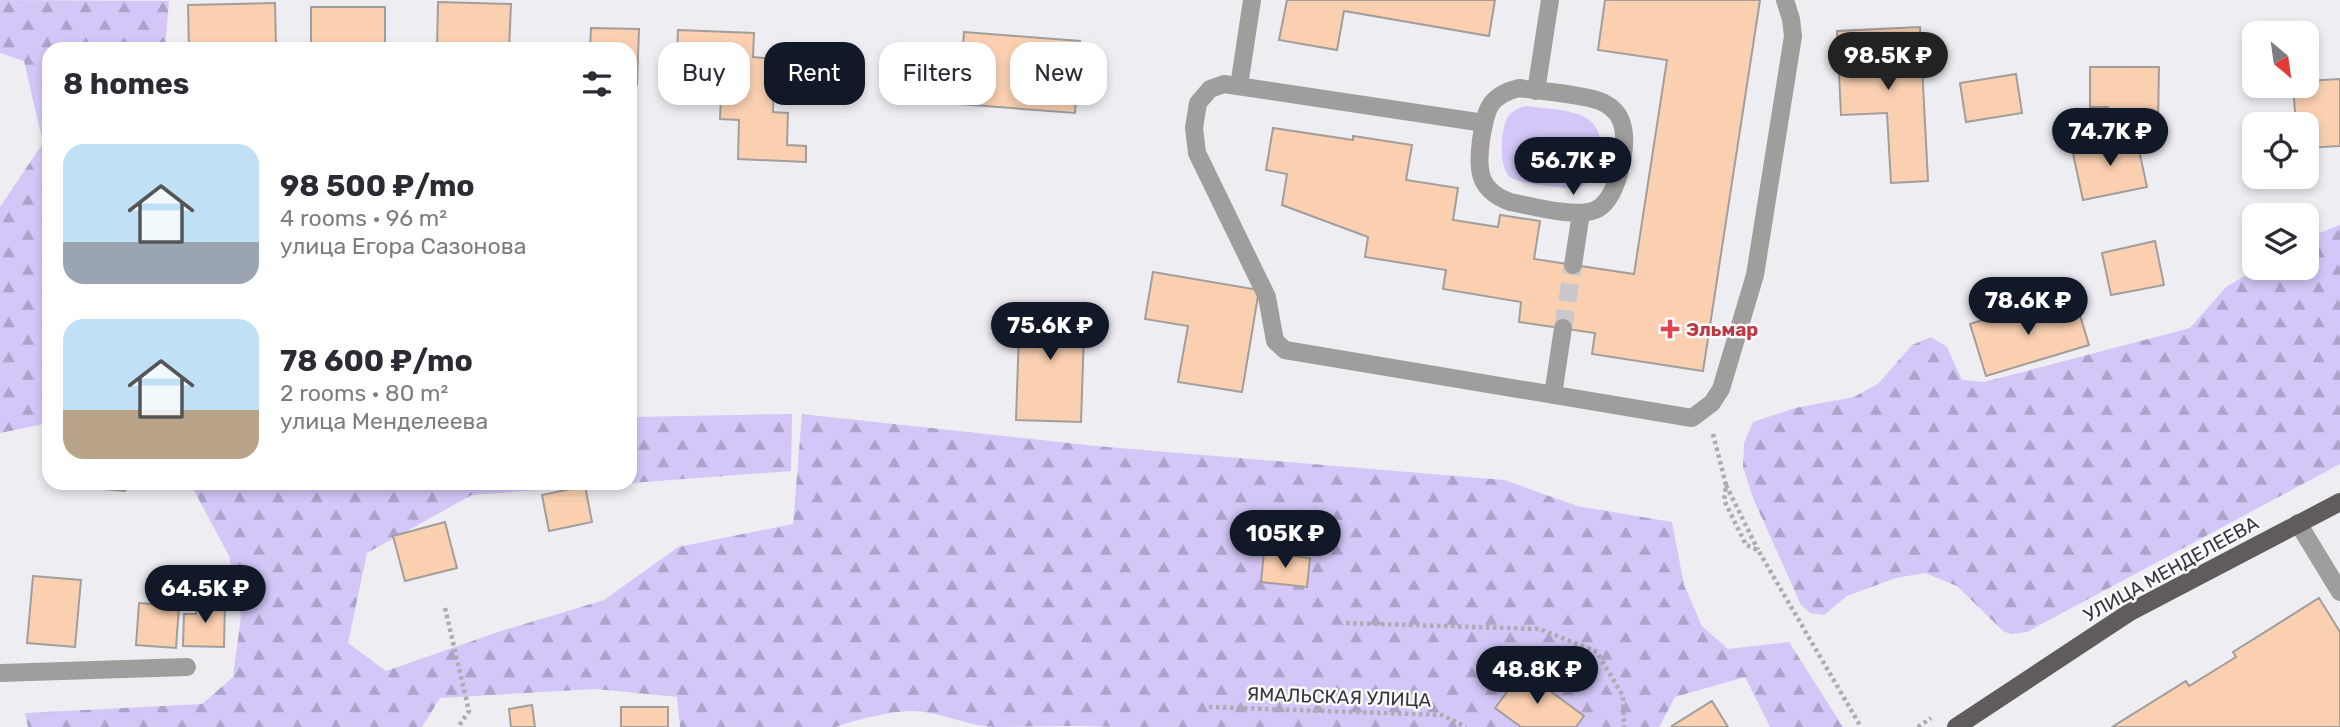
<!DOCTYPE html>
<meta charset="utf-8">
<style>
:root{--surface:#fff;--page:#f7f7f7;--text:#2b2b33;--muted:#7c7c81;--accent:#111827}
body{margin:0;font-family:Rubik,sans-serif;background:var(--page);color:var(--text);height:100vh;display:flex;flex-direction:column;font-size:26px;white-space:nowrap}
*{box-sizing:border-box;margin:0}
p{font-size:23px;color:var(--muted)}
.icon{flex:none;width:38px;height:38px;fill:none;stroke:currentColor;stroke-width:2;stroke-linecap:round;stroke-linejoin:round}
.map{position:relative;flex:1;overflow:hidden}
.details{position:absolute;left:42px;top:42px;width:595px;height:448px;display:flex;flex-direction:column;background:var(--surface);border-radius:21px;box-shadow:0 4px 10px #0003}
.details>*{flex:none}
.banner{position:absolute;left:658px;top:42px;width:665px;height:63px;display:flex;gap:14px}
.needle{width:46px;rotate:151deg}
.buttons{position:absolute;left:2242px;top:21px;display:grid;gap:14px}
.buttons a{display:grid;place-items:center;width:77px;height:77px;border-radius:14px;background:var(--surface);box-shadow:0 4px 10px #0003;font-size:35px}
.price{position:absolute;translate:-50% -60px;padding:0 16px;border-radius:24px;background:var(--accent);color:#fff;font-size:23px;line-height:46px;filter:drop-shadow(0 2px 4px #0008)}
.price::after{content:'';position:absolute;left:50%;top:42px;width:21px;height:16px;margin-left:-10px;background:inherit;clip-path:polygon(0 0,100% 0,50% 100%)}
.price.current{background:#222;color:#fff}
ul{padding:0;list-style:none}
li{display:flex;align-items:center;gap:21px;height:175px;padding:0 21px}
li span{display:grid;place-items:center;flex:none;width:196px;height:140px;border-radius:21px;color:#555}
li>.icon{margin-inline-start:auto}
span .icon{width:84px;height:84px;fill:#fffc;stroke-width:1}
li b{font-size:30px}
h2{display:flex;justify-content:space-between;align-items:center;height:84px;padding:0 21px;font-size:30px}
.tag{padding:0 24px;border-radius:21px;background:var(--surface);box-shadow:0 4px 10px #0003;font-size:24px;line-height:63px}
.tag.current{background:var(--accent);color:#fff}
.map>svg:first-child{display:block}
.forest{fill:url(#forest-firs)}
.green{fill:#d4c7f8}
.building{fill:#fad0b1;stroke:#a29e9b;stroke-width:2}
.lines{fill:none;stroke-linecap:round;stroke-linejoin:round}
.minor-tunnel{stroke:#c9c8cd;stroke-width:18;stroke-dasharray:18 9;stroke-linecap:butt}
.path{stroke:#adacb0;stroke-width:4.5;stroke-dasharray:3.5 3.5;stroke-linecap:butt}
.minor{stroke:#a09d9d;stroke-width:18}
.major{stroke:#605c5c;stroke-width:18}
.health-dot{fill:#e0444e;stroke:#fbfafe;stroke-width:2.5}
.labels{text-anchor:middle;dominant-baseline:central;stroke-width:5;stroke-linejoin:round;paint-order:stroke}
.health-label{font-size:19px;font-weight:bold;fill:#be3a42;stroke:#fbfafe;text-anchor:start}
.street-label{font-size:19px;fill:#363638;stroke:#fbfafe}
</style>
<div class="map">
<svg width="2340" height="727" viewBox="0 0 2340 727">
<defs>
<pattern id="forest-firs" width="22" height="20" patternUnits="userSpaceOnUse" patternTransform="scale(1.75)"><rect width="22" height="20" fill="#d4c7f8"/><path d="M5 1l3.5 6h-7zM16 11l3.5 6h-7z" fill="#ada2ca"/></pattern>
</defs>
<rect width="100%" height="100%" fill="#eeedf2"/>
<!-- forest -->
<path class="forest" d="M0,0l169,1 -4,48h-116v374l-49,10v-226l43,-64 -19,-82 -24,-8z
M2340,225v239l-313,168 -13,2 -10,-2 -47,-46 -32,-13 -29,5 -49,18 -23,19 -14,-2 -9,-8 -48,-107 -10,-31 1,-24 9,-21 42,-14 59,-11 25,-14 33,-38 19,-8 16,10 15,33 22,2 206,-54 36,-41 32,-19h48l1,-30z
M792,414l-1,57 -319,24 -105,58 -19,90 38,28 115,-40 103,-31 74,-53 115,-23 9,-110 294,32 408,34 73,26 95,16 12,63 18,41 26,23 61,-7 54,85h-73l-25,-50 -70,20 -16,30h-542c-41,-2 -82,0 -123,0 -27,-1 -53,-15 -80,-16 -19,-1 -60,9 -78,16h-156l-3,-30 -82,-8 -155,9 -18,29h-394l-3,-14 177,-9 31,-27 8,-61 -12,-60 -39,-73h440v-66z"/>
<!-- green -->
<path class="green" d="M1526,106c22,4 71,1 74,33 0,6 -3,14 -4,21 -2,15 -5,23 -20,29 -13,-2 -57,-5 -66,-12 -12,-10 -9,-46 -3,-59 4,-7 12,-10 19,-12z"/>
<!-- building -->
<path class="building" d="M1287,0h208l-6,36 -145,-25 -7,39 -58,-10z
M1605,0h155l-57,371 -111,-17 3,-21 -76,-11 2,-20 -78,-13 3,-19 -81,-13 3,-20 -86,-32 5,-31 -21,-4 7,-42 80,12v-4l59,9 -6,35 52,8 -5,32 45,7 2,-12 40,6 -6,38 100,15 33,-214 -69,-10z
M438,2l73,2 -2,45h-72z
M275,3l1,46h-87l-1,-44z
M311,7h74v42h-74z
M1920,27l8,154 -37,2 -4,-70 -46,2 -4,-84z
M591,28l48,1 -2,56 -7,-1v-35h-40z
M678,30l76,3 -1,24 22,2 -2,53 15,1 -1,32 19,1v16l-68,-3 1,-39 -19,-1 2,-43 -46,-1z
M964,32l116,9 -5,72 -116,-9z
M2090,67h69l-1,55h-50v-15h-18z
M2016,74l6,39 -56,9 -6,-39z
M2340,79v67l-34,2v-24h-10l-3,-38h13v-5z
M2136,136l11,51 -64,13 -11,-51z
M2155,241l9,44 -53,10 -9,-42z
M1153,272l106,18 -17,102 -64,-10 10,-56 -43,-7z
M2076,302l13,43 -103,31 -16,-52 65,-20 3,10z
M1020,303l65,2 -4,117 -65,-2z
M82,483h44l-1,8 -43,-4z
M585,486l7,36 -43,9 -7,-36z
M445,522l12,46 -52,13 -12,-45z
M1264,552l46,6 -3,29 -46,-5z
M33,576l48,4 -6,67 -48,-4z
M2319,598l21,34v95h-228l74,-46 3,5 47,-29 -3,-5z
M197,600l28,1 -1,46 -41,-1 1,-32h12z
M139,603l40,3 -3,42 -40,-3z
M1523,671l61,45 -8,11h-55l-26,-19z
M1712,701l16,26h-55l-1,-1z
M532,705l3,22h-24l-2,-18z
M621,707h47v20h-47z"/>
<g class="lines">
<!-- minor-tunnel -->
<path class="minor-tunnel" d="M1563,328l10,-63"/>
<!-- path -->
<path class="path" d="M1713,434l13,51 -2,15 22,45 12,5 103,177
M1726,485l32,65
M445,608l24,103 -11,16
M1346,623l194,6 57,23 26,44 1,31
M1209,707l233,8 24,12
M1918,727l13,-9"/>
<!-- minor -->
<path class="minor" d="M1239,86l13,-86
M1519,88c19,3 72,7 85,15 10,5 17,14 19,25 5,20 -6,74 -28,82 -20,8 -63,-4 -85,-8 -32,-12 -33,-32 -29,-62 5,-29 6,-44 38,-52z
M1536,91l14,-91
M1484,123l-260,-39 -14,5 -12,14 -4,25 3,25 70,144 8,44 10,9 407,68 20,-15 9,-14 34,-114 38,-239 -2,-17 -6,-19
M1573,265l8,-52
M1553,395l10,-67
M2298,523l42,69
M0,673l187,-6"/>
<!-- major -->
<path class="major" d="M1956,727l174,-115 210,-110"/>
</g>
<!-- markers -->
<path class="health-dot" d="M1666.5 318.5h7v7h7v7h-7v7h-7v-7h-7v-7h7z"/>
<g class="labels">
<!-- health labels -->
<g class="health-label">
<text x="1686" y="329">Эльмар</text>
</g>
<!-- street labels -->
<g class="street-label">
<text transform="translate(2171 569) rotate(-29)">УЛИЦА МЕНДЕЛЕЕВА</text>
<text transform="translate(1339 697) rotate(2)">ЯМАЛЬСКАЯ УЛИЦА</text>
</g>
</g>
</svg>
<div class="buttons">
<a><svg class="needle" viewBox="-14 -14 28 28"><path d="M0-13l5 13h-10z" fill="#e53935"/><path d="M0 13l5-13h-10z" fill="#7c7c81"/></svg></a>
<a><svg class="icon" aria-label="locate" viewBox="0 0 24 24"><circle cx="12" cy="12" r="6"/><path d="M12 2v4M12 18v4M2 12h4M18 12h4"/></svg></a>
<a><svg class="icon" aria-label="layers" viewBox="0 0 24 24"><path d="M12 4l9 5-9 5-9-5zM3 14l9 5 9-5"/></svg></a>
</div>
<b class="price current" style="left:1888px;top:92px">98.5K ₽</b>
<b class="price" style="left:2110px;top:168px">74.7K ₽</b>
<b class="price" style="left:1573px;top:197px">56.7K ₽</b>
<b class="price" style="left:2028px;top:337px">78.6K ₽</b>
<b class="price" style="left:1050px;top:362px">75.6K ₽</b>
<b class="price" style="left:1285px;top:570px">105K ₽</b>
<b class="price" style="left:205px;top:625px">64.5K ₽</b>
<b class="price" style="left:1537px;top:706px">48.8K ₽</b>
<div class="banner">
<a class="tag">Buy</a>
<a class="tag current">Rent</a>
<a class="tag">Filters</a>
<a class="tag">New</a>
</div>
<section class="details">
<h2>8 homes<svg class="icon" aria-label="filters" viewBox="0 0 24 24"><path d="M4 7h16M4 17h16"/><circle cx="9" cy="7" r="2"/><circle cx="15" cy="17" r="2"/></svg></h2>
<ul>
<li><span style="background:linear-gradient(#bfe0f5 70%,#9aa5b1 0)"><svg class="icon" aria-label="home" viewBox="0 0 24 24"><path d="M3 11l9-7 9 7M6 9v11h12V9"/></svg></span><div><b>98 500 ₽/mo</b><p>4 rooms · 96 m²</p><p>улица Егора Сазонова</p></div></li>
<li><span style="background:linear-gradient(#bfe0f5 65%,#b9a48a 0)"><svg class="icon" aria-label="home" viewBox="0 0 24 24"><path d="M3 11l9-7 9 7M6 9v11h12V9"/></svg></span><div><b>78 600 ₽/mo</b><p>2 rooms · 80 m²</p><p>улица Менделеева</p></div></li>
</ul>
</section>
</div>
